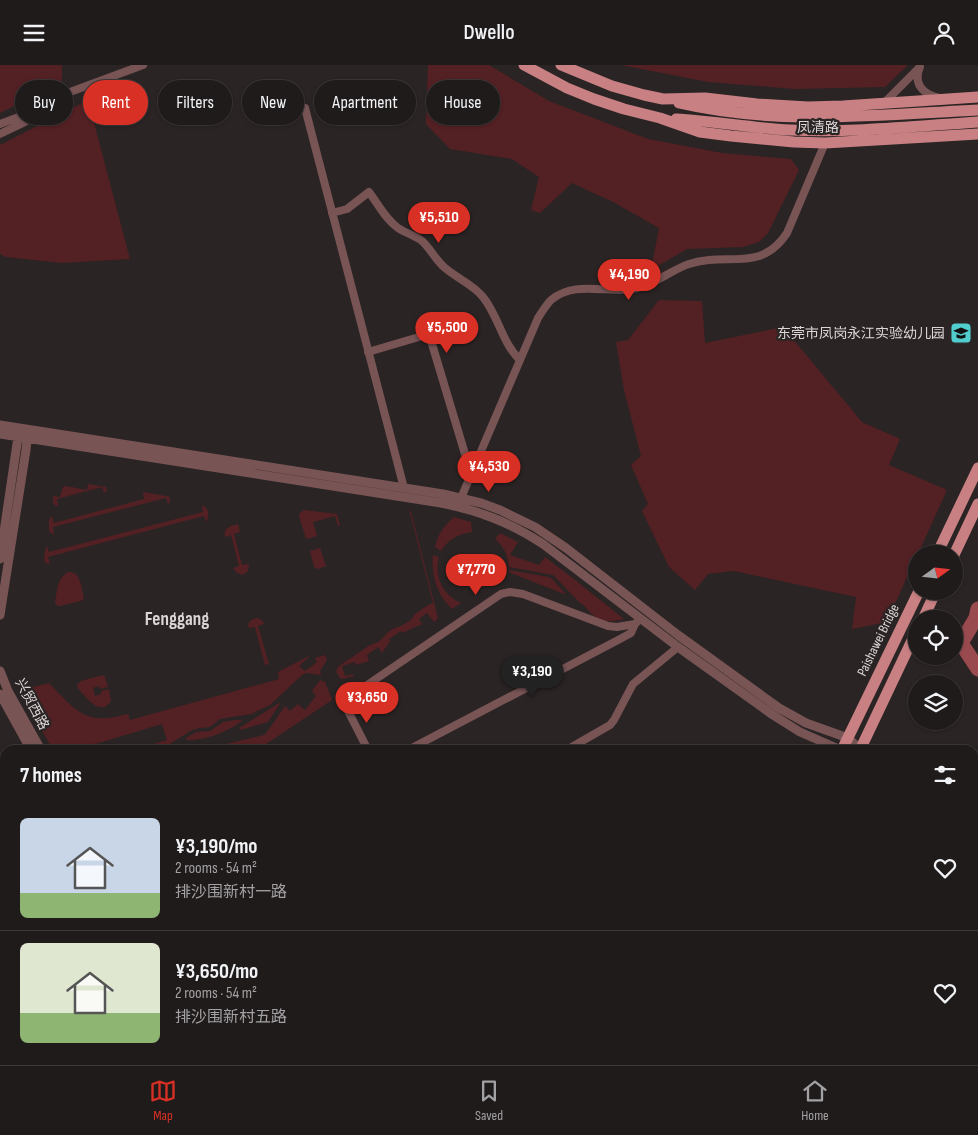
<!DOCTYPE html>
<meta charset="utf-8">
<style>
:root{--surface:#201b1b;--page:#2d2828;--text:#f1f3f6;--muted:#a2a1a3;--line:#3d393a;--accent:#d93025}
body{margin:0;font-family:"Sofia Sans Condensed","Noto Sans SC",sans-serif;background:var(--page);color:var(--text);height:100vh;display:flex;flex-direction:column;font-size:19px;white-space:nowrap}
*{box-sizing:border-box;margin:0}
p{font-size:16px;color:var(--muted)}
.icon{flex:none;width:28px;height:28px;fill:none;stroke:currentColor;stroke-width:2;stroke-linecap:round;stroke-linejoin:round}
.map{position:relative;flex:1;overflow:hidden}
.drawer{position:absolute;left:0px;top:680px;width:979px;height:320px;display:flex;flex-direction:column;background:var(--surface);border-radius:15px 15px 0 0;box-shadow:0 1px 4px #0004,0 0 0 1px var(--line)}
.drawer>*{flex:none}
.top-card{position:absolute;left:15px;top:15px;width:500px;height:45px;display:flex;gap:10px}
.needle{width:32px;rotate:75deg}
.fabs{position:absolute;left:908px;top:480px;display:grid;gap:10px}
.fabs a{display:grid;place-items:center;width:55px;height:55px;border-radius:50%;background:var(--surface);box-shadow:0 1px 4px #0004,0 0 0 1px var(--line);font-size:25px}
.price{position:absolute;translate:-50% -42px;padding:0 11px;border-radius:18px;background:var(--accent);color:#fff;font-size:16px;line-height:32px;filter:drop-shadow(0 1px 2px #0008)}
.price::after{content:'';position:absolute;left:50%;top:30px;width:15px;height:11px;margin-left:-8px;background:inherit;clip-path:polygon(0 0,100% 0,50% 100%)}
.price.current{background:#222;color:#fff}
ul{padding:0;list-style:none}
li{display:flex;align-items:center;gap:15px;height:125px;padding:0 20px}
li+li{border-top:1px solid var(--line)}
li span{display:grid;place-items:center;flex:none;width:140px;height:100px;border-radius:8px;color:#555}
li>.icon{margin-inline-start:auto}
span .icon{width:60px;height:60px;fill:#fffc;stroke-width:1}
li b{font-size:21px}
h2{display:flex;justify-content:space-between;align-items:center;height:60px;padding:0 20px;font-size:21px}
.tag{padding:0 18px;border-radius:22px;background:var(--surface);box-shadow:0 1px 4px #0004,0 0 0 1px var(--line);font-size:18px;line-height:45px}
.tag.current{background:var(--accent);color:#fff}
header{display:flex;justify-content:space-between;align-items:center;height:65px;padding:0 20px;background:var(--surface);font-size:22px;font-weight:600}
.dock{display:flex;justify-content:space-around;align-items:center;height:70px;border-top:1px solid var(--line);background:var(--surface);font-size:14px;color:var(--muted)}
.dock a{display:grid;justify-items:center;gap:2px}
.dock .current{color:var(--accent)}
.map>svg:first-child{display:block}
.green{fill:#532024}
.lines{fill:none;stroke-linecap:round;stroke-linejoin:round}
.stream{stroke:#994a4f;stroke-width:2.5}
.river{stroke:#994a4f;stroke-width:15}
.minor{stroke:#785455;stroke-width:8}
.tertiary{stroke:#785455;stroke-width:9}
.primary{stroke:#c98083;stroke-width:11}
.labels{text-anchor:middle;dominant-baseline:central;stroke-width:4.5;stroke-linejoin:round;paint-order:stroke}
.street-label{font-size:14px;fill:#dcd6d7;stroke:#2b2424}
.poi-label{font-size:14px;fill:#dcd6d7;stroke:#2b2424;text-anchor:end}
.district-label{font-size:19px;font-weight:bold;fill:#dcd6d7;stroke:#2b2424}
</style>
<header><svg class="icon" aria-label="menu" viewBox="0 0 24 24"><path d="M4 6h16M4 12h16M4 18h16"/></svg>Dwello<svg class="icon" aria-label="person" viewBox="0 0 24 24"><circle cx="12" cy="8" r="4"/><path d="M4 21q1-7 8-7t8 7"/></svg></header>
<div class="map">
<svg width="978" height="1000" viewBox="0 0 978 1000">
<rect width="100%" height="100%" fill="#2b2424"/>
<!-- green -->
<path class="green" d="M0,0h62v17l-62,31z
M428,0h61l60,36 99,38 74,14 69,6 8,11 -31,63 -9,9 -16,5 -56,2 -36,21 8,-42 -46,-26 -41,-19 -32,30 -9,-3 8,-33 -27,-18 -62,-10 -24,-25z
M621,0h287l-23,22 -90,2 -87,-7z
M88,35l42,159 -68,4 -56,-6 -6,-3v-109z
M659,235l43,1 3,42 78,-16 79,95 38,17 -11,26 58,25 -29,64h-2v3l-29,65 -35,7 4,-32 -122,-26 -26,3 -13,16 -26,-23 -27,-56 6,-7 -17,-39 10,-9 -17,-66 -8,-48 12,-2z
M88,419l18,3 1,4 -3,2 -2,-6 -45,12 1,7h-2l-3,-3v-7l7,1 3,-10 3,-1 21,4z
M143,427l23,4h3c1,4 2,6 -1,8l-2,-6 -113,29 1,7h-2l-3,-3v-11l3,-4 2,7 90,-24z
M202,440c7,3 8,11 4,17l-2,-6 -156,41 2,6 -3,1 -3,-3 1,-11 2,-4 2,6 154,-40z
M410,443l28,110 -4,4 -7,-9 -8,6 3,5 -20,9 -1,-2 -12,8 1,2 -8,12 -4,-6 -11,8 2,6 -13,4 -1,-3 -13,4 3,10 8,-2 1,2 -12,3 -3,-2 -3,-6 3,-5 31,-21 8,-3 6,-5 4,-5 7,-4 6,-2 10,-6 4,-6 13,-9 5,-2 -23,-90z
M304,445l33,4 3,11 -2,1 -3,-10 -22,6 4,14 -11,3 -7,-23 1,-3z
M454,452l17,5 1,10c-14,2 -23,7 -31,19l-6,-4c3,-14 9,-21 19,-30z
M238,459l2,8 -6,2 8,31 7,-1 -1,7 -5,4 -6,-2 -4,-5 6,-2 -8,-31 -6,2c-2,-10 6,-11 13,-13z
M500,468l18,9 -8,13 29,10 6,-8 25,19 54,43c-21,5 -28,2 -41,-15l-1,1 -29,-30 -44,-8c-1,-12 -5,-20 -14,-28z
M320,483l6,18 -8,3 -4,-2 -4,-16z
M433,490l6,2c-5,19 3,38 22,46l-9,6c-15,-14 -21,-34 -19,-54z
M509,505l40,7 3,2 13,14 -1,1 -53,-21 -2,-1z
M68,507c13,-1 13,15 16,25l-1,3 -3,1 -19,5h-3l-3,-3c2,-12 2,-25 13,-31z
M257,553l6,3 1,3 -6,2 11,38 -4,1 -10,-38 -6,1 -1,-3 3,-5z
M311,590l-12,11 6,5 12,-9 -2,-4 10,-3 2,5 -7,11 1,4 -14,-2 -5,2 -32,30 -19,9 -31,5 -10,8 -10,1 -8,2 -32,20h-26l33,-10 -5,-16 -70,21 1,5h-40l-31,-55c1,-6 5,-8 10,-9l1,1 16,-4c18,18 31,38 59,35 7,0 13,-3 20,-4l2,6 149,-41 -1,-7z
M103,610l2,2 3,10 -8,2 -1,-3 -6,2 2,8 6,-2v-3l8,-2 2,12c-11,17 -26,-5 -34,-14v-2l4,-4z
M320,615l5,2 7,18 -75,50h-57l64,-15 3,-3 18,-26 5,5 8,-7 7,6 11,-14 -4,-5z
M281,637l-13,20 -28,8 -1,-2z
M234,655h7l1,1c-16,12 -36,19 -55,19l-1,-2 10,-6 14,-1 13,-9z"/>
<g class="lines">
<!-- stream -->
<path class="stream" d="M954,580l7,-2"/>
<!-- river -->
<path class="river" d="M978,544l-2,9 -15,25 17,26"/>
<!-- minor -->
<path class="minor" d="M884,38l36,-36c-7,16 2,27 19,31
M305,43l99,380
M40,44l30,-17 73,-27
M0,59l40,-15 -15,13 -25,12
M332,148l15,-4 22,-17c9,12 17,28 29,36 7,5 17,7 24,13 8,7 13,18 22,26 12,11 29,17 39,30 16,20 19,46 37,63
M368,287l61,-18 36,120 5,6 6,4
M461,433l77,-180c4,-6 8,-13 13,-18 25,-21 58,-5 86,-12 19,-4 34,-18 52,-24 38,-13 71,10 98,-31l38,-90
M368,685l-21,-41 1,-9 3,-4 150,-102 9,-2 13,2 85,32 9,1 18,-3
M408,685l212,-111 11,-6 4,-9 3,-3
M564,685l6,-2 40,-23 4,-5 19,-36 45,-37
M974,913l4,-1
M2,1000l3,-8
M339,1000v-5"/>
<!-- tertiary -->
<path class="tertiary" d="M0,360l443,69 38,9 19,7 35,17 31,21 112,87 101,73 27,15 42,15 12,11 -11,1
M0,369l441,69c39,8 68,19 102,41l135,103 95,68 27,17 41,18
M0,494l18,-122 6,-8 3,10 -1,11 -26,165
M0,606l8,20 33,59
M0,629l31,56
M0,947l5,-2
M0,958l5,-3
M210,995l2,5
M588,995l5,5
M602,995l5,5"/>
<!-- primary -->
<path class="primary" d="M524,0l43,23 27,11 30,10 36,9 40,14 31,4 63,6 31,1 153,-9
M561,0l51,21 32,9 19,4 42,-1 52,6 51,3 35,-1 135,-9
M679,38c99,23 198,12 299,7
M676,54c38,2 76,9 114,11 61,3 127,-4 188,-8
M937,489l41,-86
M954,490l24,-51
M923,554l13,-28
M842,685l77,-159
M860,685l56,-118
M782,1000v-5
M798,1000v-5"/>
</g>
<!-- icons -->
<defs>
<g id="school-square" transform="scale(1.125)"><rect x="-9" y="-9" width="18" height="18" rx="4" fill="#52cdce" stroke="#2b2424"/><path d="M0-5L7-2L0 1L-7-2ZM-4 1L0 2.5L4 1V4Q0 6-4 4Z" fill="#111"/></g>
</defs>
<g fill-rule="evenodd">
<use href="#school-square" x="961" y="268"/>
</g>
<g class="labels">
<!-- street labels -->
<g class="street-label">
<text x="818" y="62">凤清路</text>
<text transform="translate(878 575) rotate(-64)">Paishawei Bridge</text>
<text transform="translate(32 639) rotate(62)">兴贸西路</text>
</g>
<!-- poi labels -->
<g class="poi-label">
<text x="945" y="268">东莞市凤岗永江实验幼儿园</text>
</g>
<!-- district labels -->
<g class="district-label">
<text x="177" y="554">Fenggang</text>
</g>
</g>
</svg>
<div class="fabs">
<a><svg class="needle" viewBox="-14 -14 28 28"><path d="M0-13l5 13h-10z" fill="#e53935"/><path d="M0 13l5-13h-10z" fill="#a2a1a3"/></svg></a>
<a><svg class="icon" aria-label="locate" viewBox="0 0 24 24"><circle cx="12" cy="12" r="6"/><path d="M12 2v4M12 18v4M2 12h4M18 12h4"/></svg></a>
<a><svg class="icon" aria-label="layers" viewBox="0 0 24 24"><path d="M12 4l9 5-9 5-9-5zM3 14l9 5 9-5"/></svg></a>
</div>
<b class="price" style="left:439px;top:179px">¥5,510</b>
<b class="price" style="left:629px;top:236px">¥4,190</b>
<b class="price" style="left:447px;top:289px">¥5,500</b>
<b class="price" style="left:489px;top:428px">¥4,530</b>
<b class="price" style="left:476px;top:531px">¥7,770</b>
<b class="price current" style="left:532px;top:633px">¥3,190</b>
<b class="price" style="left:367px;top:659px">¥3,650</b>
<div class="top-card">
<a class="tag">Buy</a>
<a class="tag current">Rent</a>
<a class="tag">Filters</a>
<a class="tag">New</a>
<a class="tag">Apartment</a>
<a class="tag">House</a>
</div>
<section class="drawer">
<h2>7 homes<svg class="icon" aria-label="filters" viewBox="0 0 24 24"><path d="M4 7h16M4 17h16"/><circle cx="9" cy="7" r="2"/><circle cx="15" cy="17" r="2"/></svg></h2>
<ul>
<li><span style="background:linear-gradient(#c9d6e8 75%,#8fb573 0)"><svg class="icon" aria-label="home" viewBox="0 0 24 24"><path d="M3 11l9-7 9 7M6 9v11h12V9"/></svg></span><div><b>¥3,190/mo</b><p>2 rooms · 54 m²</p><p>排沙围新村一路</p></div><svg class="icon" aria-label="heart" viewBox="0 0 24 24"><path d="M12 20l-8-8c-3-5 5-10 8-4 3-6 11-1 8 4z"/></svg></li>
<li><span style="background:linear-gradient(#dfe7d0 70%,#8fb573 0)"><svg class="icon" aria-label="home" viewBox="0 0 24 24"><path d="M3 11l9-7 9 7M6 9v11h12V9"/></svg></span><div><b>¥3,650/mo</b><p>2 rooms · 54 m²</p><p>排沙围新村五路</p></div><svg class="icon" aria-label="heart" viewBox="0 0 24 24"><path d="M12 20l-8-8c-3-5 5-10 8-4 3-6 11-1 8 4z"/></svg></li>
</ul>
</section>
</div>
<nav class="dock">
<a class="current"><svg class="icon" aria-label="map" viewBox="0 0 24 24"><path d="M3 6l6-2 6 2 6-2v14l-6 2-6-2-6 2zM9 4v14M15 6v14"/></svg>Map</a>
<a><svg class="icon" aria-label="saved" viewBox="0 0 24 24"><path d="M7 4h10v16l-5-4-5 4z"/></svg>Saved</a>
<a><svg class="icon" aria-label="home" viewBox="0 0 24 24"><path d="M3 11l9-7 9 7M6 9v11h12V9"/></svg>Home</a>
</nav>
